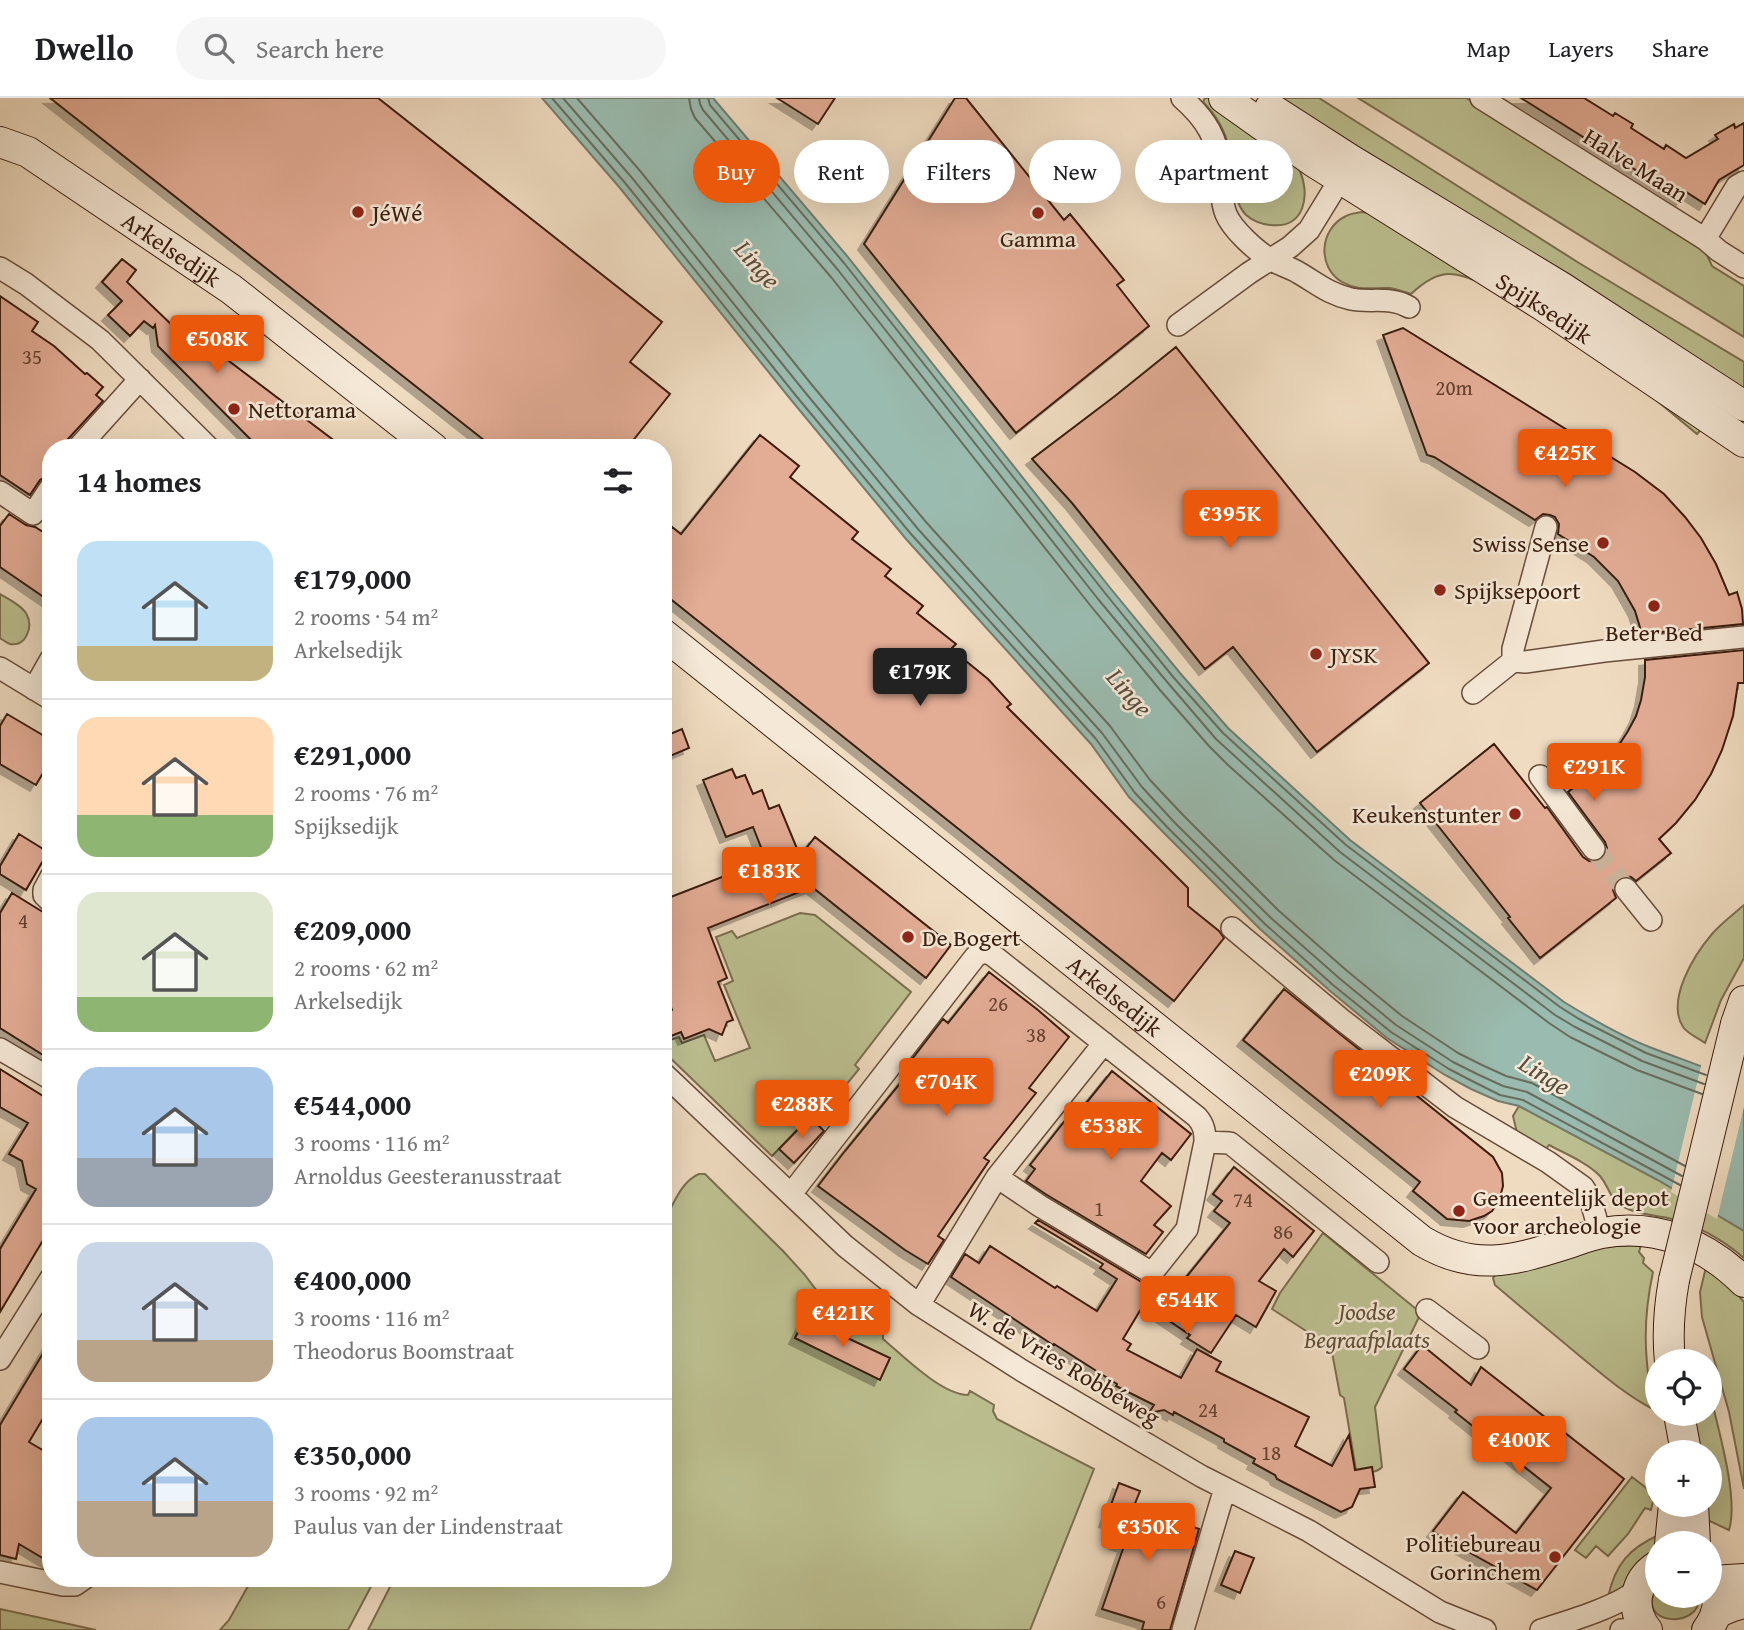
<!DOCTYPE html>
<meta charset="utf-8">
<style>
:root{--surface:#fff;--page:#f6f6f6;--text:#202124;--muted:#757577;--line:#e0e0e0;--accent:#ea580c}
body{margin:0;font-family:"Gentium Book Plus",serif;background:var(--page);color:var(--text);height:100vh;display:flex;flex-direction:column;font-size:26px;white-space:nowrap}
*{box-sizing:border-box;margin:0}
p{font-size:23px;color:var(--muted)}
.icon{flex:none;width:38px;height:38px;fill:none;stroke:currentColor;stroke-width:2;stroke-linecap:round;stroke-linejoin:round}
.map{position:relative;flex:1;overflow:hidden}
.sheet{position:absolute;left:42px;top:341px;width:630px;height:1148px;display:flex;flex-direction:column;background:var(--surface);border-radius:28px;box-shadow:0 7px 28px #0002}
.sheet>*{flex:none}
.banner{position:absolute;left:693px;top:42px;width:665px;height:63px;display:flex;gap:14px}
.controls{position:absolute;left:1645px;top:1251px;display:grid;gap:14px}
.controls a{display:grid;place-items:center;width:77px;height:77px;border-radius:50%;background:var(--surface);box-shadow:0 7px 28px #0002;font-size:35px}
.price{position:absolute;translate:-50% -60px;padding:0 16px;border-radius:7px;background:var(--accent);color:#fff;font-size:23px;line-height:46px;filter:drop-shadow(0 2px 4px #0008)}
.price::after{content:'';position:absolute;left:50%;top:42px;width:21px;height:16px;margin-left:-10px;background:inherit;clip-path:polygon(0 0,100% 0,50% 100%)}
.price.on{background:#222;color:#fff}
ul{padding:0;list-style:none}
li{display:flex;align-items:center;gap:21px;height:175px;padding:0 35px}
li+li{border-top:2px solid var(--line)}
li span{display:grid;place-items:center;flex:none;width:196px;height:140px;border-radius:21px;color:#555}
li>.icon{margin-inline-start:auto}
span .icon{width:84px;height:84px;fill:#fffc;stroke-width:1}
li b{font-size:30px}
h2{display:flex;justify-content:space-between;align-items:center;height:84px;padding:0 35px;font-size:30px}
.pill{padding:0 24px;border-radius:32px;background:var(--surface);box-shadow:0 7px 28px #0002;font-size:24px;line-height:63px}
.pill.on{background:var(--accent);color:#fff}
header{display:flex;align-items:center;gap:42px;box-sizing:border-box;height:98px;padding:0 35px;background:var(--surface);border-bottom:2px solid var(--line)}
header strong{font-size:33px}
nav{display:flex;gap:38px;margin-inline-start:auto;font-size:24px}
.search{width:490px;height:63px;background:var(--page);display:flex;align-items:center;gap:18px;box-sizing:border-box;padding:0 24px;border-radius:38px;color:var(--muted);font-size:26px}
.map>svg:first-child{display:block}
.green{fill:#bcbf90;stroke:#7c6e4f;stroke-width:2}
.water{fill:#9abbaf;stroke:#747c6f;stroke-width:2}
.pier{fill:#efdbc0}
.lines{fill:none;stroke-linecap:round;stroke-linejoin:round}
.shore{stroke:#6a6c5e;stroke-width:2}
.building{fill:#e3ac95;stroke:#3b1e0e;stroke-width:2;filter:url(#shadow)}
.street-tunnel{stroke:#cbb59c;stroke-width:21;stroke-dasharray:21 10;stroke-linecap:butt}
.street-casing{stroke:#684d3a;stroke-width:24}
.secondary-casing{stroke:#3b1e0e;stroke-width:32}
.street{stroke:#f5e8d6;stroke-width:21}
.secondary{stroke:#f5e8d6;stroke-width:30}
.secondary-bridge-casing{stroke:#3b1e0e;stroke-width:32;stroke-linecap:butt}
.secondary-bridge{stroke:#f5e8d6;stroke-width:30}
.poi-dot{fill:#8f2418;stroke:#f5e8d6;stroke-width:2.5}
.labels{text-anchor:middle;dominant-baseline:central;stroke-width:5;stroke-linejoin:round;paint-order:stroke}
.number-label{font-size:21px;fill:#654230}
.street-label{font-size:24px;fill:#3b1e0e;stroke:#f5e8d6}
.poi-label{font-size:24px;fill:#3b1e0e;stroke:#f5e8d6;text-anchor:start}
.park-label{font-size:24px;font-style:italic;fill:#624e35;stroke:#f5e8d6}
.water-label{font-size:26px;font-style:italic;fill:#584d3e;stroke:#f5e8d6}
</style>
<header>
<strong>Dwello</strong>
<div class="search"><svg class="icon" aria-label="search" viewBox="0 0 24 24"><circle cx="10" cy="10" r="6"/><path d="M15 15l6 6"/></svg>Search here</div>
<nav><a>Map</a><a>Layers</a><a>Share</a></nav>
</header>
<div class="map">
<svg width="1744" height="1532" viewBox="0 0 1744 1532">
<defs>
<filter id="shadow"><feDropShadow dx="-6" dy="6" stdDeviation="0" flood-color="#0004"/></filter>
</defs>
<rect width="100%" height="100%" fill="#efdbc0"/>
<filter id="stains"><feTurbulence type="fractalNoise" baseFrequency=".00286" numOctaves="4"/><feColorMatrix values="0 0 0 0 .2 0 0 0 0 .09 0 0 0 0 .02 0 0 0 .5 -.17"/></filter>
<radialGradient id="worn" r=".72"><stop offset=".6" stop-color="#630" stop-opacity="0"/><stop offset="1" stop-color="#630" stop-opacity=".3"/></radialGradient>
<!-- green -->
<path class="green" d="M1205,0h10l84,71c12,26 6,60 -29,56 -9,-1 -17,-4 -24,-10 -16,-17 -11,-46 -17,-67 -4,-17 -13,-33 -26,-46z
M1263,0h56l260,165 165,99v37z
M1358,0h108l236,146 10,22 32,20v51z
M1362,114l6,1 28,11 99,57 194,132 15,13 -7,8 -47,-39 -159,-108c-36,-15 -49,-22 -80,7 -7,-2 -14,-5 -21,-6 -18,-1 -30,4 -48,-6 -25,-15 -23,-53 4,-66 5,-3 11,-3 16,-4z
M0,496c8,5 23,12 27,21 6,12 -1,32 -17,29 -3,-1 -7,-4 -10,-6z
M1744,807v53l-23,42 -16,43c-7,-5 -17,-9 -22,-16 -17,-27 11,-72 29,-93 9,-11 22,-20 32,-29z
M800,815l15,2 96,77 -56,73 4,4 -41,50 -3,4 -6,-5 -37,38 -109,-105v-11l5,-3 2,3 9,-3 3,6 22,-8 11,26 35,-13 -26,-63 9,-4 -17,-44 16,-6 5,7z
M1519,1008l139,74 84,49 2,2v27c-22,-19 -47,-33 -76,-40 -13,-3 -29,-3 -42,-10 -18,-9 -15,-19 -26,-32 -12,-13 -36,-23 -51,-31l-3,4 -29,-16 -4,-17z
M699,1076h6l78,77 21,23 29,38 4,2 8,-9 38,30v4c20,17 59,56 85,56l2,-4 24,14 -1,6 4,8 97,50 -64,161h-662l26,-51 269,-1v-354c9,-17 18,-43 36,-50z
M1323,1135l98,80 -46,94 7,60c-7,8 -17,4 -26,3l-12,-72 -4,-3 -9,-48 -59,-38 8,-16z
M1641,1147l-2,7 5,6 -1,5 10,9c-11,51 -8,84 -1,134l-1,2c-25,-13 -48,-33 -70,-51 -29,-24 -58,-48 -86,-72l-2,-7 4,-5 96,-26z
M1706,1169l25,20 13,15v187l-15,-77 -27,-95 -2,-25z
M1710,1296c8,34 29,105 19,136l-28,-13 -1,-12h10v-53h-14l-4,-38h18z
M1632,1379l22,17 -4,3 3,4 -2,9 -6,-2 -17,26 -20,22 -12,-10 -10,12 -11,-8z
M1659,1437l-2,17 -36,39 -13,6c7,-32 21,-49 51,-62z
M252,1481v-1l123,1 -27,51h-128l9,-10z
M1657,1489v9h42c3,34 -66,30 -42,-9z
M0,1511l96,21h-96z"/>
<!-- water -->
<path class="water" d="M542,0h171l134,158 264,333 69,84 48,55 122,112 214,162c26,16 59,35 88,46 31,12 62,22 92,36v147l-86,-51 -139,-74 -21,-5 -27,-12 -26,-14 -58,-37 -58,-48 -69,-61 -96,-96 -35,-36 -38,-53 -185,-205 -114,-138 -172,-213z"/>
<!-- pier -->
<path class="pier" d="M1702,964l42,18v27l-27,112 -46,-27z"/>
<g class="lines">
<!-- shore -->
<path class="shore" d="M552,0l74,86 171,213 114,137 185,205 39,54 34,36 96,95 68,61 58,47 58,37 25,13 26,13 23,5 157,85
M563,0l70,81 171,212 114,138 184,204 40,54 33,36 96,95 68,60 57,47 57,37 24,12 26,12 24,6 155,84
M577,0l64,74 171,213 114,137 184,204 40,54 33,35 95,95 68,60 56,46 56,37 24,12 24,11 26,7 153,83
M689,0l2,11 4,9 136,159 259,328 70,85 49,56 19,19 106,95 215,163 21,14 67,33 65,24
M699,0l1,6 3,6 135,160 260,329 70,84 48,56 124,113 215,163 20,12 67,34 62,23
M708,0l2,7 134,158 261,330 69,85 49,55 123,112 214,162 19,12 67,34 60,22"/>
</g>
<!-- building -->
<path class="building" d="M50,0h328l284,224 -32,40 40,32 -43,54h-133z
M777,0h58l-17,26z
M955,0h11l98,122 6,-6 54,66 -7,5 32,41 -133,107 -152,-189z
M1521,0h63l29,18 2,-3 18,11 -2,4 33,21 2,-4 20,13 32,-19 -3,-4 19,-11 1,4 9,-5v42l-25,15 -14,24 -19,-12 -4,7z
M122,161l14,11 -9,12 48,46 5,-4 164,124h-85l-101,-102 -3,-21 -2,3 -9,-7 -14,15 -22,-21 14,-14 -20,-19z
M0,198l38,26 -6,9 22,15 31,28 2,-1 16,14 -7,8 7,6 -35,38 -3,9h-14v22l-3,5 -8,5 -10,15 -30,-20z
M1403,230l232,144 29,22 21,23 16,21 15,26 13,31 8,-3 5,17 1,15 -101,10 -7,-23 -17,-30 -24,-24 -36,-23 1,-10 -4,-7 -5,-2 -7,-1 -8,6 -101,-63 -7,-2 -44,-120z
M1176,249l253,316 -112,89 -84,-105 -28,22 -133,-166 -40,-44 83,-63z
M760,337l39,31 -9,11 68,55 -6,7 39,30 -6,7 38,30 -6,7 39,31 -5,5 37,30 23,25 -4,3 181,181v18l31,25 5,7 -50,63 -511,-408v-55l9,-11 9,7z
M9,416l17,11 9,2 16,10v65l-51,-35v-41z
M1744,552v33h-6l-5,33 -11,34 -11,24 -16,26 -19,23 -17,16 12,14 -35,28 -5,-4 -6,-1 -8,3 -3,5 -1,6 3,8 -76,60 -32,-40 2,-1 -90,-114 74,-59 51,64 2,-1 36,50 6,4 6,1 6,-2 5,-6 1,-6 -2,-6 -37,-50 30,-24 21,-23 9,-14 8,-15 5,-16 4,-23v-17z
M7,616l44,26v19l-15,26 -36,-21v-38z
M682,631l7,19 -26,11v-22z
M732,671l4,9 9,-3 8,19 9,-4 7,19 10,-4 21,51 15,-19 136,108 -25,33 -114,-91 -104,41 19,50 -9,4 15,38 -6,2 -5,13 -13,-6 -25,10 -3,-7 -10,4 -8,-21v-2l9,-3 -9,-24v-86l103,-40 -13,-33 -27,10 -23,-57z
M19,736l29,18 -22,38 -26,-16v-8z
M12,795l39,24v143l-51,-32v-115z
M989,874l49,38 31,27 -40,51 7,5 -52,65 5,3 -51,75 6,4 -16,24 -23,-14 -87,-64 27,-35 66,-81 -5,-3 37,-48 5,4z
M1284,891l209,168 9,16 1,13 -4,15 -7,10 -8,5 -15,5 -22,-2 -34,-28 7,-9 -177,-142z
M0,971l51,32v126l-51,85v-63l36,-60 -9,-5 -5,-23 -13,-7 19,-31 -28,-16z
M1112,973l79,63 -20,26 -9,-7 -21,28 30,25 -17,19 9,7 -17,22 -99,-59 -21,-14 9,-12 -5,-4 37,-47 4,4z
M810,1019l14,14 -30,32 -15,-14z
M1234,1069l80,64 -21,26 -9,-8 -25,32 17,10 -20,36 -20,-12 -25,38 -24,-15 3,-3 -46,-31 -21,35 8,5 -4,6 54,28 16,-29 24,13 -5,9 93,46 -14,29 37,20 17,-31 6,35 17,-3 3,20 -15,2 -8,18 -11,5 -64,-33 -2,-4 -22,-12 2,-4 -31,-17v-3l-50,-27 -1,3 -9,-5 -15,3 5,-8 -38,-19 1,-2 -63,-40 -1,1 -102,-68 14,-23 14,9 11,-17 65,42 2,-2 40,25 20,-32 -17,-11 3,-4 -68,-41 3,-3 107,64 9,2 17,10 59,-73 -16,-12 8,-10 -9,-7z
M805,1220l85,40 -10,22 -85,-42z
M51,1242v65l-22,37 22,13v108l-32,-19 -3,15 -16,-4v-130z
M1422,1247l49,40 10,-18 143,112 -87,111 -81,-45 -2,2 -21,-16 30,-39 53,41 35,-45 -96,-76 2,-2 -53,-41z
M1119,1385l21,8 -6,15 18,5 -1,3 48,15 -29,101h-28l2,-8 -42,-13 22,-63 -9,-3 6,-16 -16,-6z
M1235,1453l19,7 -14,35 -19,-8z"/>
<g class="lines">
<!-- street-tunnel -->
<path class="street-tunnel" d="M1594,751l32,40"/>
<!-- street casing -->
<g class="street-casing">
<path id="street" d="M1182,0c24,21 36,41 39,73 0,14 0,30 5,43 6,15 30,37 44,45 9,6 20,8 29,14 19,11 30,21 52,26 20,4 39,-3 58,8
M1481,0l224,141 32,-53 7,-4
M1705,141l14,12 25,16
M0,170l26,16 74,56 109,108
M1178,227l71,-52 41,-26 19,-17 38,-62
M78,350l62,-69
M0,394l33,22 18,-27
M1546,429l-33,122v12l12,1 79,-11 140,-14
M0,570l51,31
M34,591l17,-30
M1473,595l40,-32
M1540,678l54,73
M51,779l-7,13v5l7,7
M1626,791l25,31
M1232,830l110,92 113,87 93,55 35,25 7,11 10,35
M0,951l51,30
M663,975l182,173 74,59 102,65 180,106 108,55 131,81 45,18
M1205,1044l25,1 148,119
M791,1096l184,-237c7,-6 13,-5 20,0l202,160c7,8 8,15 8,25l-18,87 -35,44 -112,-67 -43,-29
M919,1207l78,-128 107,-134
M1427,1212l51,38
M0,1261l51,-81
M0,1474l63,13h12l10,-7
M1183,1532l42,-142
M1541,1532c26,-8 80,-24 98,-42
M1621,1532l25,-2"/>
</g>
<!-- secondary casing -->
<g class="secondary-casing">
<g id="secondary">
<path id="s1" d="M1224,0l90,64 231,145 199,135"/>
<path d="M1270,10l81,52 210,127 183,119"/>
<path id="s2" d="M0,44l28,10 203,137 202,159"/>
<path id="s3" d="M663,536l759,607c52,31 90,20 144,3 12,-4 24,-9 36,-11 54,-10 104,11 142,49"/>
<path d="M1736,926l8,-23"/>
<path d="M1670,1264c-3,-29 -1,-54 4,-82"/>
<path d="M1679,1316l7,38"/>
<path d="M1693,1407l2,39"/>
<path d="M1670,1446l4,-39"/>
<path d="M1712,1483l32,-2"/>
<path d="M1716,1515l17,-7 11,-3"/>
<path d="M1647,1532c-17,-21 -13,-49 10,-64"/>
<path d="M1707,1532c13,-17 15,-35 3,-53"/>
</g>
</g>
<!-- street -->
<use href="#street" class="street"/>
<!-- secondary -->
<use href="#secondary" class="secondary"/>
<!-- secondary-bridge casing -->
<g class="secondary-bridge-casing">
<path id="secondary-bridge" d="M1674,1182l62,-256"/>
</g>
<!-- secondary-bridge -->
<use href="#secondary-bridge" class="secondary-bridge"/>
</g>
<!-- markers -->
<g class="poi-dot">
<circle cx="358" cy="114" r="7"/>
<circle cx="1038" cy="115" r="7"/>
<circle cx="234" cy="311" r="7"/>
<circle cx="1603" cy="445" r="7"/>
<circle cx="1440" cy="492" r="7"/>
<circle cx="1654" cy="508" r="7"/>
<circle cx="1316" cy="556" r="7"/>
<circle cx="1515" cy="716" r="7"/>
<circle cx="908" cy="839" r="7"/>
<circle cx="1459" cy="1113" r="7"/>
<circle cx="1555" cy="1459" r="7"/>
</g>
<g class="labels">
<!-- number labels -->
<g class="number-label">
<text x="32" y="258">35</text>
<text x="1454" y="289">20m</text>
<text x="23" y="822">4</text>
<text x="998" y="905">26</text>
<text x="1036" y="936">38</text>
<text x="1243" y="1101">74</text>
<text x="1099" y="1110">1</text>
<text x="1283" y="1133">86</text>
<text x="1208" y="1311">24</text>
<text x="1271" y="1354">18</text>
<text x="1161" y="1503">6</text>
</g>
<!-- street labels -->
<g class="street-label">
<text transform="translate(1636 67) rotate(32)">Halve Maan</text>
<text stroke="none"><textPath href="#s2" startOffset="203">Arkelsedijk</textPath></text>
<text stroke="none"><textPath href="#s1" startOffset="383">Spijksedijk</textPath></text>
<text stroke="none"><textPath href="#s3" startOffset="579">Arkelsedijk</textPath></text>
<text transform="translate(1064 1265) rotate(31)">W. de Vries Robbéweg</text>
</g>
<!-- poi labels -->
<g class="poi-label">
<text x="372" y="114">JéWé</text>
<text x="1038" y="140" text-anchor="middle">Gamma</text>
<text x="248" y="311">Nettorama</text>
<text x="1589" y="445" text-anchor="end">Swiss Sense</text>
<text x="1454" y="492">Spijksepoort</text>
<text x="1654" y="534" text-anchor="middle">Beter Bed</text>
<text x="1330" y="556">JYSK</text>
<text x="1501" y="716" text-anchor="end">Keukenstunter</text>
<text x="922" y="839">De Bogert</text>
<text x="1473" y="1099">Gemeentelijk depot<tspan x="1473" dy="28">voor archeologie</tspan></text>
<text x="1541" y="1445" text-anchor="end">Politiebureau<tspan x="1541" dy="28">Gorinchem</tspan></text>
</g>
<!-- park labels -->
<g class="park-label">
<text x="1367" y="1213">Joodse<tspan x="1367" dy="28">Begraafplaats</tspan></text>
</g>
<!-- water labels -->
<g class="water-label">
<text transform="translate(758 166) rotate(49)">Linge</text>
<text transform="translate(1130 594) rotate(49)">Linge</text>
<text transform="translate(1545 976) rotate(32)">Linge</text>
</g>
</g>
<rect width="100%" height="100%" filter="url(#stains)"/>
<rect width="100%" height="100%" fill="url(#worn)"/>
</svg>
<div class="controls">
<a><svg class="icon" aria-label="locate" viewBox="0 0 24 24"><circle cx="12" cy="12" r="6"/><path d="M12 2v4M12 18v4M2 12h4M18 12h4"/></svg></a>
<a>+</a>
<a>−</a>
</div>
<b class="price" style="left:217px;top:277px">€508K</b>
<b class="price" style="left:1565px;top:391px">€425K</b>
<b class="price" style="left:1230px;top:452px">€395K</b>
<b class="price on" style="left:920px;top:610px">€179K</b>
<b class="price" style="left:1594px;top:705px">€291K</b>
<b class="price" style="left:769px;top:809px">€183K</b>
<b class="price" style="left:1380px;top:1012px">€209K</b>
<b class="price" style="left:946px;top:1020px">€704K</b>
<b class="price" style="left:802px;top:1042px">€288K</b>
<b class="price" style="left:1111px;top:1064px">€538K</b>
<b class="price" style="left:1187px;top:1238px">€544K</b>
<b class="price" style="left:843px;top:1251px">€421K</b>
<b class="price" style="left:1519px;top:1378px">€400K</b>
<b class="price" style="left:1148px;top:1465px">€350K</b>
<div class="banner">
<a class="pill on">Buy</a>
<a class="pill">Rent</a>
<a class="pill">Filters</a>
<a class="pill">New</a>
<a class="pill">Apartment</a>
</div>
<section class="sheet">
<h2>14 homes<svg class="icon" aria-label="filters" viewBox="0 0 24 24"><path d="M4 7h16M4 17h16"/><circle cx="9" cy="7" r="2"/><circle cx="15" cy="17" r="2"/></svg></h2>
<ul>
<li><span style="background:linear-gradient(#bfe0f5 75%,#c2b280 0)"><svg class="icon" aria-label="home" viewBox="0 0 24 24"><path d="M3 11l9-7 9 7M6 9v11h12V9"/></svg></span><div><b>€179,000</b><p>2 rooms · 54 m²</p><p>Arkelsedijk</p></div></li>
<li><span style="background:linear-gradient(#ffd9b3 70%,#8fb573 0)"><svg class="icon" aria-label="home" viewBox="0 0 24 24"><path d="M3 11l9-7 9 7M6 9v11h12V9"/></svg></span><div><b>€291,000</b><p>2 rooms · 76 m²</p><p>Spijksedijk</p></div></li>
<li><span style="background:linear-gradient(#dfe7d0 75%,#8fb573 0)"><svg class="icon" aria-label="home" viewBox="0 0 24 24"><path d="M3 11l9-7 9 7M6 9v11h12V9"/></svg></span><div><b>€209,000</b><p>2 rooms · 62 m²</p><p>Arkelsedijk</p></div></li>
<li><span style="background:linear-gradient(#a9c7e8 65%,#9aa5b1 0)"><svg class="icon" aria-label="home" viewBox="0 0 24 24"><path d="M3 11l9-7 9 7M6 9v11h12V9"/></svg></span><div><b>€544,000</b><p>3 rooms · 116 m²</p><p>Arnoldus Geesteranusstraat</p></div></li>
<li><span style="background:linear-gradient(#c9d6e8 70%,#b9a48a 0)"><svg class="icon" aria-label="home" viewBox="0 0 24 24"><path d="M3 11l9-7 9 7M6 9v11h12V9"/></svg></span><div><b>€400,000</b><p>3 rooms · 116 m²</p><p>Theodorus Boomstraat</p></div></li>
<li><span style="background:linear-gradient(#a9c7e8 60%,#b9a48a 0)"><svg class="icon" aria-label="home" viewBox="0 0 24 24"><path d="M3 11l9-7 9 7M6 9v11h12V9"/></svg></span><div><b>€350,000</b><p>3 rooms · 92 m²</p><p>Paulus van der Lindenstraat</p></div></li>
</ul>
</section>
</div>
